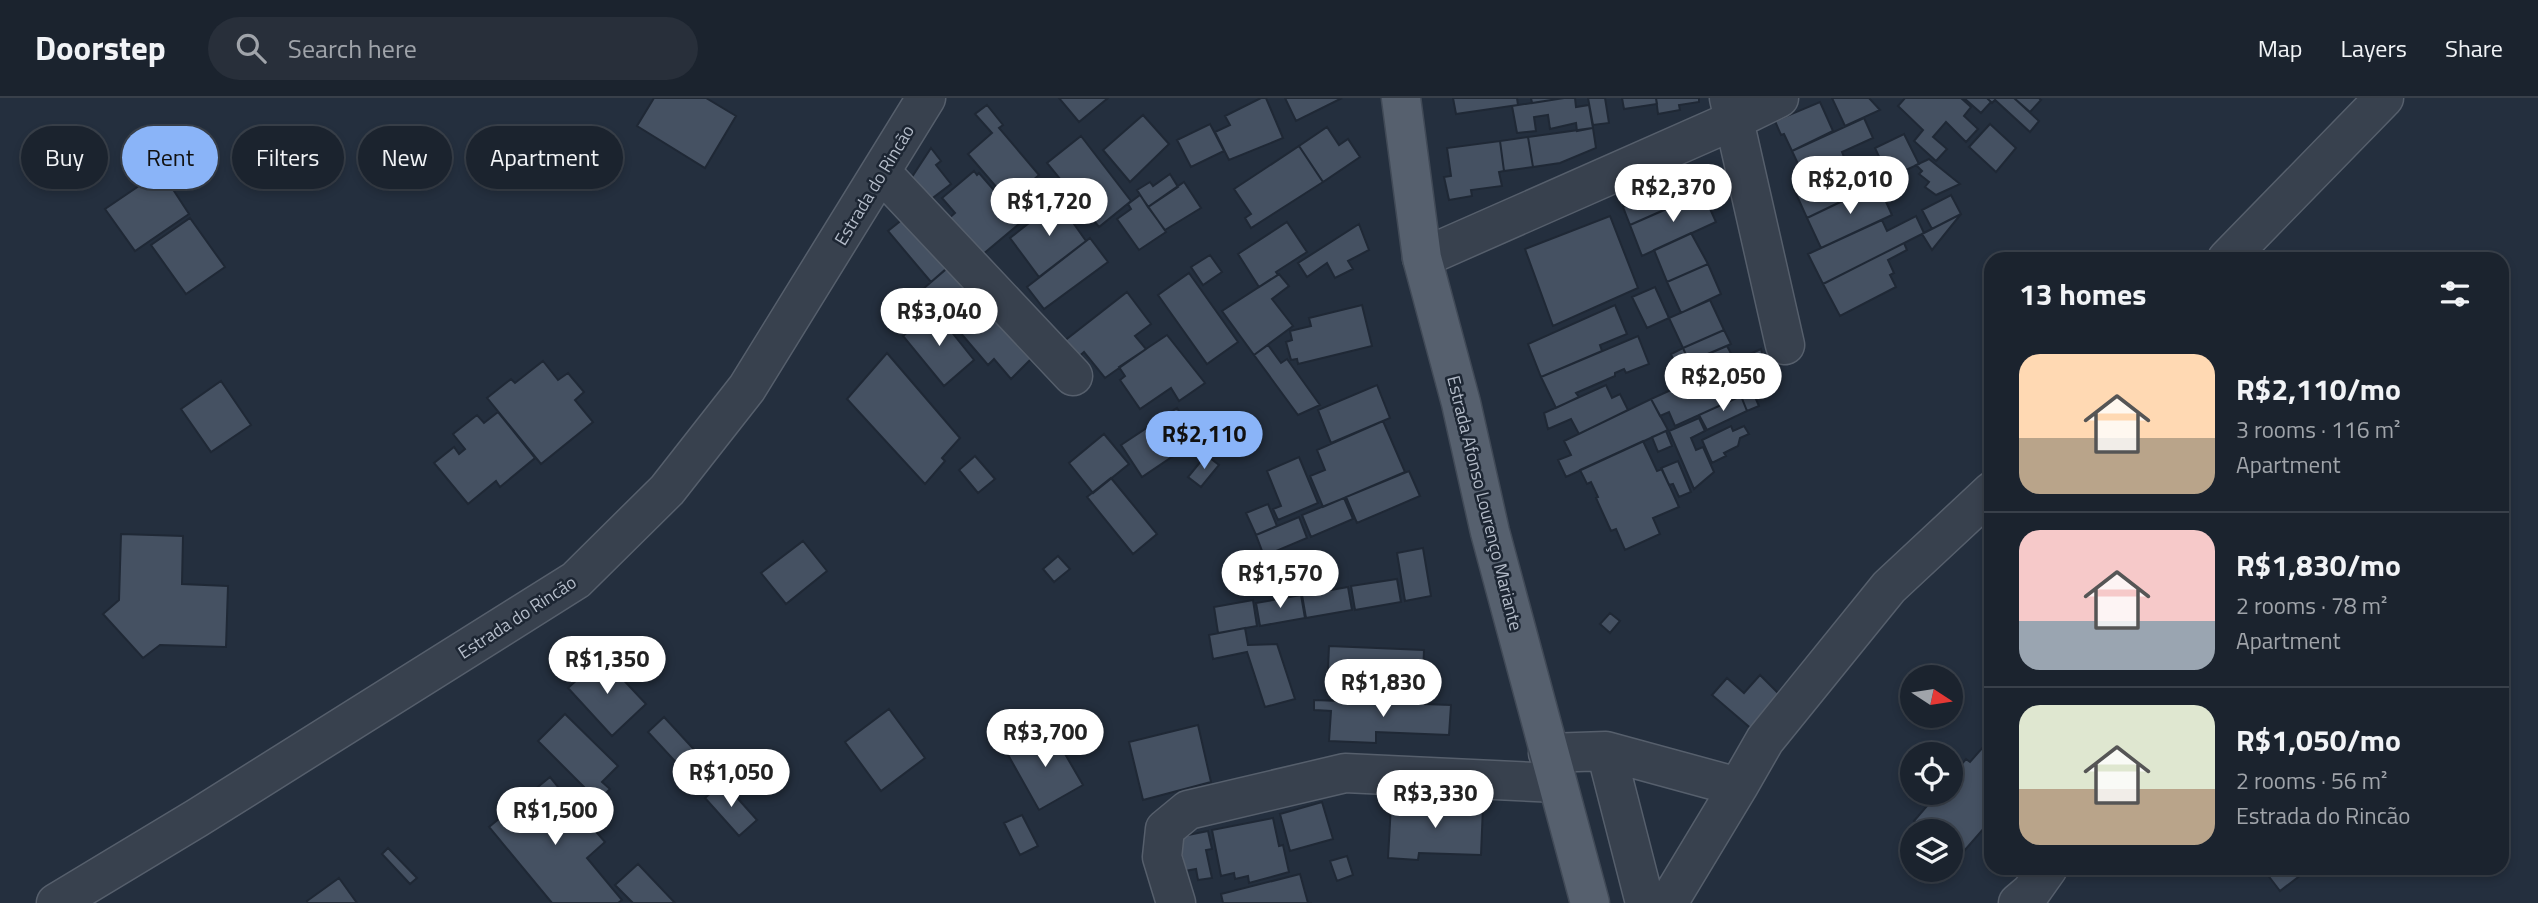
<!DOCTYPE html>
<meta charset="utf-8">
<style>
:root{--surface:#1b232e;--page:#282f3a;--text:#f1f3f6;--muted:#a0a4aa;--line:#39404a;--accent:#8ab4f8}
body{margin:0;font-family:"Titillium Web",sans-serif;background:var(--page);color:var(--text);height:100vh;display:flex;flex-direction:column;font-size:26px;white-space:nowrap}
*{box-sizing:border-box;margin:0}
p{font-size:23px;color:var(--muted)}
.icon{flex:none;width:38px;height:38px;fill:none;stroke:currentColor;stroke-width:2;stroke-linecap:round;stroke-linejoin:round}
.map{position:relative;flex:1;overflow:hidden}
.side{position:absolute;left:1984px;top:154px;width:525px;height:623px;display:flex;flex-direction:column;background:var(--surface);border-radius:21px;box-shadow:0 4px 10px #0003,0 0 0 2px var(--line)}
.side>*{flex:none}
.guide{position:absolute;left:21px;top:28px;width:665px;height:63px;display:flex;gap:14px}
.needle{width:46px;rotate:102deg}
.tools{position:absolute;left:1900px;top:567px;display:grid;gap:14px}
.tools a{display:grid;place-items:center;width:63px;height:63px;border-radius:50%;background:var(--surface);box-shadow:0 4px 10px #0003,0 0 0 2px var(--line);font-size:35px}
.price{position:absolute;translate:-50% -60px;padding:0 16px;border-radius:24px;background:#fff;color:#222;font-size:23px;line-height:46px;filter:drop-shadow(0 2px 4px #0008)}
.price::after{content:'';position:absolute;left:50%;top:42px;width:21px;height:16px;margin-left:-10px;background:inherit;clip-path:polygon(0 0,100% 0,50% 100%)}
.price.active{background:var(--accent);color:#111}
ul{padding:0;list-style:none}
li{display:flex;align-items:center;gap:21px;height:175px;padding:0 35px}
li+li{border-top:2px solid var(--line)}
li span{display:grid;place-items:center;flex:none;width:196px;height:140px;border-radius:21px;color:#555}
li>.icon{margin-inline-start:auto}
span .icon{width:84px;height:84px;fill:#fffc;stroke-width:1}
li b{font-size:30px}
h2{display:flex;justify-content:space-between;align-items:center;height:84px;padding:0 35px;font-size:30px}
.tag{padding:0 24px;border-radius:32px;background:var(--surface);box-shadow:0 4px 10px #0003,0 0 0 2px var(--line);font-size:24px;line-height:63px}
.tag.active{background:var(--accent);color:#111}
header{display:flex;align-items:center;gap:42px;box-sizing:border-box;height:98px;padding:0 35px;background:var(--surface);border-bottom:2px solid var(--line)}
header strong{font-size:33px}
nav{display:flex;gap:38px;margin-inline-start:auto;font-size:24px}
.search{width:490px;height:63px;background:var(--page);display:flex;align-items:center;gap:18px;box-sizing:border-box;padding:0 24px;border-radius:38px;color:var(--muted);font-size:26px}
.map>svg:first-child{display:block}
.building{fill:#455162;stroke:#1f2835;stroke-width:2}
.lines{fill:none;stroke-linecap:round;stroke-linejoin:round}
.minor-casing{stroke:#565f6c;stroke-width:41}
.major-casing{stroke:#414a57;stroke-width:41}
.minor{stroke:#38414e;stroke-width:38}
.major{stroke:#56606e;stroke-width:38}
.labels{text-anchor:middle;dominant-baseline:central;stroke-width:5;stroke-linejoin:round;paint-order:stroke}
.street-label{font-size:18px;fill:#b4bcc9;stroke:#1d2633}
</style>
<header>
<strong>Doorstep</strong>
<div class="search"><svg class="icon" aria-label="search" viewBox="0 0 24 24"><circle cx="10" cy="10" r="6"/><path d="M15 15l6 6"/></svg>Search here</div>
<nav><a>Map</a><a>Layers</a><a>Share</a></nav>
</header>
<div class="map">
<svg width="2538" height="805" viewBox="0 0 2538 805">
<rect width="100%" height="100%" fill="#242f3e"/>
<!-- building -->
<path class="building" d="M654,0h52l30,18 -31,52 -68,-42z
M1059,0h49l-29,24z
M1261,0h5l17,40 -54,22 -14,-28 15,-7 -5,-9z
M1285,0h57l-46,23z
M1453,0h64l1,7 -62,9z
M1531,0h33l-32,5z
M1564,0h11l1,9 13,-2 4,23 -16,3 -1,-8 -26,6 -2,-14 -14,2 2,14 -19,2 -5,-27z
M1588,0h17l4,25 -16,2z
M1622,0h34l1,6 -33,5z
M1656,0h43v4l-20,3 1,5 -22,4z
M1832,0h37l11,12 -35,16z
M1905,0h56l10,9 -7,9 14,13 -12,13 -20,-20 -13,15 14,12 -11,12 -22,-20 9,-11 -25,-24z
M1964,0h23l4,4 -10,11z
M1987,0h27l25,23 -9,11 -35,-32 -3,3z
M2014,0h25l2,2 -11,12z
M1820,4l13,29 -41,20 -8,-17 -3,1 -6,-14z
M987,7l16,20 -4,3 40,47 -28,24 -11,-12 -2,2 -30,-35 24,-21 -17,-19z
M1143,17l26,29 -39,38 -27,-32z
M1864,20l9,20 -31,14 4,10 -40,19 -14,-30z
M1210,26l14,27 -33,16 -14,-27z
M1990,26l26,24 -20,24 -27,-25z
M1327,29l12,18 9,-6 12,18 -37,25 -24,-36z
M1593,30l3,20 -36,15 -27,4 -5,-30z
M1904,36l15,30 -30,14 -14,-30z
M1081,38l50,65 -32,26 -52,-64z
M1528,39l5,30 -29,4 -4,-30z
M1500,43l4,30 -5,1 3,14 -31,4 1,6 -23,4 -5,-23 7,-1 -4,-28z
M1299,48l24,36 -72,46 -6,-10 6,-4 -17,-25z
M931,50l10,13 -5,4 15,19 -21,16 -18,-23z
M1929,61l31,25 -24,11 -11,-8 4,-5 -10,-8 3,-3 -6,-6z
M1845,64l14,31 -52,25 -14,-31z
M161,73l28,43 -54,37 -30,-42z
M974,73l3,4 2,-2 27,31 -2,3 15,17 -37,31 -35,-35 8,-7 -13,-15z
M1170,76l8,13 -30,20 -11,-17 13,-8 3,4z
M1684,82l7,18 -61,27 -7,-18z
M1184,84l17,26 -36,22 -17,-23z
M1878,86l14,31 -71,33 -14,-30z
M1703,95l13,29 -74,34 -12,-31z
M1140,97l26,37 -27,18 -22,-31 14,-10 -3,-5z
M1951,97l10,19 -29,15 -10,-19z
M1061,100l10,14 -4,2 19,27 -47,36 -29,-39z
M913,113l42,50 -24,21 -43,-51z
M1961,116l-29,36 -10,-16z
M1610,118l28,72 -85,38 -28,-77z
M1916,118l8,17 -101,51 -15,-30 74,-34 5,11z
M190,120l35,49 -39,27 -35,-49z
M1287,124l20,30 -31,20 2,3 -19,12 -21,-33z
M1359,126l10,26 -21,11 5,8 -18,9 -8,-15 -20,14 -9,-14z
M1691,135l17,31 -41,18 -13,-32z
M1090,140l18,24 -64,47 -17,-22z
M1904,145l3,7 -19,10 6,13 -4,2 6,12 -56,29 -17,-32z
M1210,157l12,17 -19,13 -12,-18z
M1708,166l13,30 -40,19 -14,-31z
M951,167l80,94 -20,20 -17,-20 -6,6 -65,-76z
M1189,175l49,69 -31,22 -49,-69z
M1279,176l10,12 -17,13 21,27 -39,29 -32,-44z
M1655,189l14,31 -22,10 -15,-31z
M1127,194l24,32 -16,12 11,13 -41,29 -21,-26 -8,7 -13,-17z
M1710,202l14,30 -41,18 -14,-30z
M1362,207l10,41 -74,18 -1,-5 -6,1 -5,-18 6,-2 -2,-9 21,-5 -2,-8z
M1615,207l12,29 -27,11 2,6 -61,26 -13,-33z
M934,212l40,50 -30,26 -41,-50z
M1724,232l7,14 -42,18 -6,-14z
M1167,237l38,48 -26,18 -8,-13 -31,21 -20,-29 5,-4 -6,-9z
M1638,238l11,28 -23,9 -2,-4 -9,4v3l-39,17 3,4 -23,11 -15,-31z
M1268,247l13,18 6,-4 33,46 -22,10 -44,-60z
M1727,248l8,15 -52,23 -12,-30 12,-6 6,14z
M1761,251l5,20 -31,14 6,13 -66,30 -6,-14 -9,4 -9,-17z
M887,255l73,85 -18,20 3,3 -20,23 -78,-85z
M543,263l15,19 10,-7 16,19 -9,8 18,22 -52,42 -54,-66 24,-19 4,4z
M221,283l30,44 -40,27 -30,-43z
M1377,287l13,33 -59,25 -13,-33z
M1606,287l6,13 8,-4 8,16 -49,24 -8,-15 -23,10 -4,-16z
M1752,292l7,16 -12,5 -6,-15z
M1741,298l6,15 -40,19 -8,-15z
M1651,301l17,31 -102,47 -8,-17 13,-5 -7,-14z
M1177,310l19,29 -9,6 1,3 -46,31 -21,-32z
M498,314l37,46 -35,29 -4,-6 -28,23 -34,-41 20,-16 5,7 6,-5 -12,-15 24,-19 7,8z
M1699,320l6,13 -14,7 5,12 7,-3 11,25 -20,17 -25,-58z
M1383,323l22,51 -82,35 -13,-31 15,-6 -8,-20z
M1731,328l2,5 11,-5 5,8 -9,4 -2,8 -14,7 2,3 -14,7 -10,-23z
M1666,333l6,15 -14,6 -6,-15z
M1104,336l25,30 -36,29 -24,-30z
M1643,343l14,30 5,-2 17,38 -26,11 7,16 -35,16 -9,-21 -5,2 -15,-33 2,-1 -7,-15 -4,2 -7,-14z
M1206,357l13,10 -18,22 -13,-10z
M975,358l20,23 -17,14 -19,-23z
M1299,359l19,46 -40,17 -5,-11 8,-3 -14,-35z
M1678,363l13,31 -12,5 -6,-13 -4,1 -8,-17z
M1409,373l11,25 -63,27 -11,-26z
M1111,380l46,56 -24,20 -46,-57z
M1344,400l9,21 -42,18 -9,-22z
M1268,406l9,22 -21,9 -10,-22z
M1299,419l8,21 -43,18 -8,-21z
M121,436l62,2 -1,48 46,2 -2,61 -66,-2 -17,13 -40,-44 16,-14z
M803,443l24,30 -41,33 -25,-31z
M1423,450l8,48 -26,5 -8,-48z
M1058,458l12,13 -16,13 -11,-13z
M1397,481l4,23 -46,8 -4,-24z
M1348,489l4,23 -46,8 -4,-23z
M1301,497l4,23 -45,8 -4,-23z
M1253,502l4,26 -39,7 -4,-26z
M1610,515l10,8 -10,12 -10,-9z
M1245,530l3,17 29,-1 18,55 -30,8 -18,-55 -34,7 -4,-24z
M1329,548l95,4 -1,24h5v23l-101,-5z
M602,559l44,47 -34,32 -44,-48z
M1760,577l22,22 -28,34 -42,-36 15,-17 17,15z
M1314,602l137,5 -2,30 -73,-3v11l-47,-2 2,-30 -17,-1z
M889,611l36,49 -44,33 -36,-49z
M565,616l53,52 -16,16 8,7 -12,12 -60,-60z
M664,619l36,39 -16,15 -36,-39z
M1198,627l13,57 -68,18 -14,-58z
M1050,630l33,57 -44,25 -32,-57z
M1984,648l8,6v67l-34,39 -7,-6v-21h-25l-12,-10 24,-28h13v-16l15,-18 4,3z
M550,679l30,37 -6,5 5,6 7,-5 19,22 -18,16 35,42 -4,3h-66l-63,-76z
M723,684l34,38 -18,16 -34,-38z
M1322,704l11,37 -43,12 -10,-37z
M1407,704l76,4 -2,49 -62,-2 -1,7 -30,-2 3,-53h16z
M1022,717l16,31 -18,9 -16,-32z
M1273,720l6,28 4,-1 6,27 -40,11 -1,-7 -13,3 -1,-6 -13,3 -9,-46z
M1208,733l4,18 -6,1 6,28 -14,2 -2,-11 -11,2 -7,-34z
M388,750l29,30 -7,6 -28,-30z
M1347,758l6,19 -16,6 -7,-20z
M638,766l37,39h-42l-18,-18z
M2274,770h36l-30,23 -13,-17z
M1300,776l8,29h4h-89l-2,-9z
M339,780l18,25h-49l-1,-2z"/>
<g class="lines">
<!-- minor casing -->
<g class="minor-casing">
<path id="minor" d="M1729,0l56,247
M882,75l191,203
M1422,160l310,-137 47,-23
M2227,161l157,-161
M1606,653l39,152
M1548,655l58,-2 132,36 27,-47 124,-153 103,-96
M56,805l141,-85 379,-238 91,-90 80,-102 179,-290
M1176,805l-14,-46 3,-28 23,-19 157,-37 212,10
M1668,805l70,-116
M2018,805l13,-11 17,-24"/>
</g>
<!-- major casing -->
<g class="major-casing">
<path id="major" d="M1401,0l21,160 39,145 29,129 100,371"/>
</g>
<!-- minor -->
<use href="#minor" class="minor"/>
<!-- major -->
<use href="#major" class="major"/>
</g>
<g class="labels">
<!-- street labels -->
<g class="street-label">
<text transform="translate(874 87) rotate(-59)">Estrada do Rincão</text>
<text transform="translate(1485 405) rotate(76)">Estrada Afonso Lourenço Mariante</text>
<text transform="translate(517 519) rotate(-33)">Estrada do Rincão</text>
</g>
</g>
</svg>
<div class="tools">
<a><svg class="needle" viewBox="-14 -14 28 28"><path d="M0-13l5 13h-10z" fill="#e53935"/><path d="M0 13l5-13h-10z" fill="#a0a4aa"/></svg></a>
<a><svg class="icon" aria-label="locate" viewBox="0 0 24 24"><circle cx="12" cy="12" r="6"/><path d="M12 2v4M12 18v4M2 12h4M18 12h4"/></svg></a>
<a><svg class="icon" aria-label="layers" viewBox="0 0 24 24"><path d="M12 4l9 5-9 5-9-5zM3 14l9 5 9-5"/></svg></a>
</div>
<b class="price" style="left:1850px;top:118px">R$2,010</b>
<b class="price" style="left:1673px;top:126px">R$2,370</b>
<b class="price" style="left:1049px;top:140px">R$1,720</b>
<b class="price" style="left:939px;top:250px">R$3,040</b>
<b class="price" style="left:1723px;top:315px">R$2,050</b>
<b class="price active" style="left:1204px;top:373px">R$2,110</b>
<b class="price" style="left:1280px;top:512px">R$1,570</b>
<b class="price" style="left:607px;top:598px">R$1,350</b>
<b class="price" style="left:1383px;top:621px">R$1,830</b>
<b class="price" style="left:1045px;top:671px">R$3,700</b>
<b class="price" style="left:731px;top:711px">R$1,050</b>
<b class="price" style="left:1435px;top:732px">R$3,330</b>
<b class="price" style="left:555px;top:749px">R$1,500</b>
<div class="guide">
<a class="tag">Buy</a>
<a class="tag active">Rent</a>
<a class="tag">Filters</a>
<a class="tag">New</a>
<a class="tag">Apartment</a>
</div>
<section class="side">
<h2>13 homes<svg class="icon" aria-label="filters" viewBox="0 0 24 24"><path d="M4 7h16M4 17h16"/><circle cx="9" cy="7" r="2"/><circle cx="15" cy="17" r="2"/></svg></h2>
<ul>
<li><span style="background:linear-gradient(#ffd9b3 60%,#b9a48a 0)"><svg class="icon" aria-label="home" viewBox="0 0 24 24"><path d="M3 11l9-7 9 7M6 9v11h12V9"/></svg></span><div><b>R$2,110/mo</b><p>3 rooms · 116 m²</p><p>Apartment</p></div></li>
<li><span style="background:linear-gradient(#f6c9c9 65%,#9aa5b1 0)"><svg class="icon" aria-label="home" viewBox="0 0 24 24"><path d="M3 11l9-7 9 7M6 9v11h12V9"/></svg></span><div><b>R$1,830/mo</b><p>2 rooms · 78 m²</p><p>Apartment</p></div></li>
<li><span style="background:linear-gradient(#dfe7d0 60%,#b9a48a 0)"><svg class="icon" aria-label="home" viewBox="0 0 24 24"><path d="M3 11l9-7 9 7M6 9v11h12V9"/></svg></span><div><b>R$1,050/mo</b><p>2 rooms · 56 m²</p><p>Estrada do Rincão</p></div></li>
</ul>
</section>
</div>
